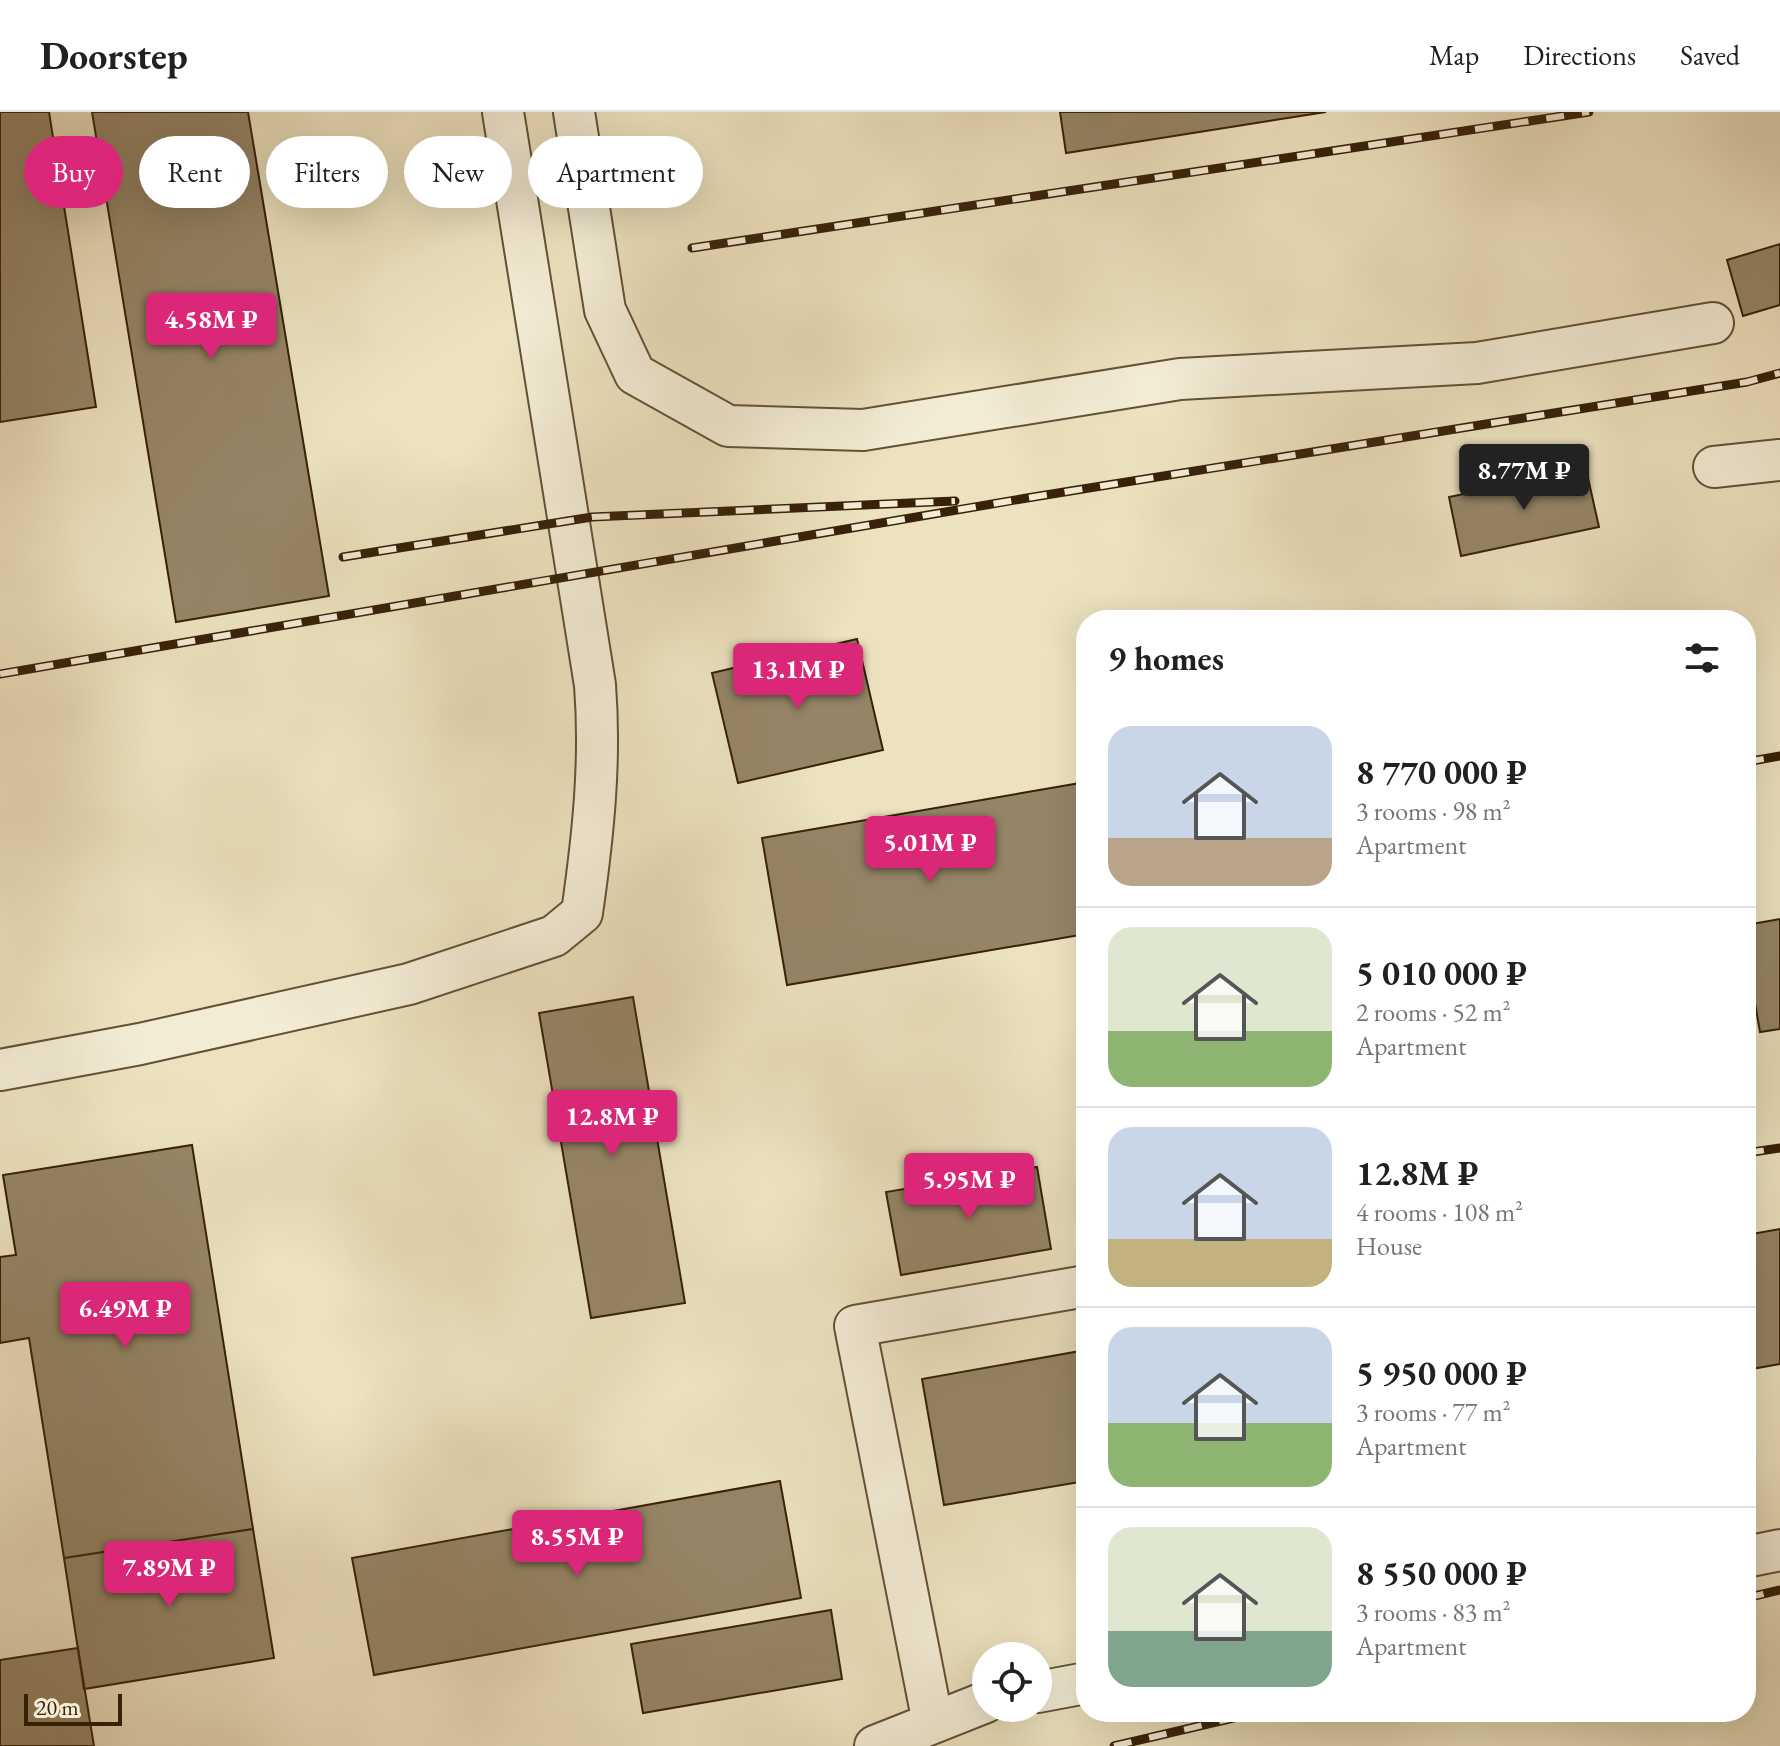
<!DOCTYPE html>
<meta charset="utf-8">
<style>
:root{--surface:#fff;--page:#f2f2f2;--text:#202124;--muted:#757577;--line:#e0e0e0;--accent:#db2777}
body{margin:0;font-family:"EB Garamond",serif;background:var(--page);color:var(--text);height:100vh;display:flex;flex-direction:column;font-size:30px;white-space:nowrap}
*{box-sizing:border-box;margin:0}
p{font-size:26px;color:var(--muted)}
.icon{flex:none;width:44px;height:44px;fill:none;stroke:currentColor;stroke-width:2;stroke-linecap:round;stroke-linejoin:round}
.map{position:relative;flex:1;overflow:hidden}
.sheet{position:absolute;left:1076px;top:498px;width:680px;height:1112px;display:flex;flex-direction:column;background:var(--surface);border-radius:32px;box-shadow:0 8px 32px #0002}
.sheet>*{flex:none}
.banner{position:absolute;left:24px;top:24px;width:760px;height:72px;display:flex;gap:16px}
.buttons{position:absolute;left:972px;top:1530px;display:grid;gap:16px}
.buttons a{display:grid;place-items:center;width:80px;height:80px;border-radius:50%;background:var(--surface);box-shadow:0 8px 32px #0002;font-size:40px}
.scale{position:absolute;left:24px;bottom:20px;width:98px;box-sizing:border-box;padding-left:8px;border:4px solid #372107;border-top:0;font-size:22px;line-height:28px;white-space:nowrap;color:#372107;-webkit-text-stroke:6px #f3ecd5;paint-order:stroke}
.price{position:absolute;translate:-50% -68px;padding:0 18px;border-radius:8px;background:var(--accent);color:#fff;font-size:26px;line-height:52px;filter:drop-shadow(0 2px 4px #0008)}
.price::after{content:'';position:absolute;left:50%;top:48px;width:24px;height:18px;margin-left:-12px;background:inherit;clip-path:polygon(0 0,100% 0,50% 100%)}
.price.current{background:#222;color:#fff}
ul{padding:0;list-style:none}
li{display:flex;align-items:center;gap:24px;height:200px;padding:0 32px}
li+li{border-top:2px solid var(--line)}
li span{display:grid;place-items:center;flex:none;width:224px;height:160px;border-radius:24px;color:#555}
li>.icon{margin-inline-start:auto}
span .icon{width:96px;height:96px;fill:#fffc;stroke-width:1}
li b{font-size:34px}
h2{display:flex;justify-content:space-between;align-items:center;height:96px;padding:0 32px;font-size:34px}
.chip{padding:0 28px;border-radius:36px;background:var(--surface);box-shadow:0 8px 32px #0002;font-size:28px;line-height:72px}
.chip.current{background:var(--accent);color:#fff}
header{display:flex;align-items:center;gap:48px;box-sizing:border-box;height:112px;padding:0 40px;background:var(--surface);border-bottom:2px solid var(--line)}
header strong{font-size:38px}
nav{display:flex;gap:44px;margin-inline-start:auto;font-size:28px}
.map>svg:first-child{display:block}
.building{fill:#958567;stroke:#372107;stroke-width:2}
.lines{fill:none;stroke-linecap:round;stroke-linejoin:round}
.minor-casing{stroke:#645135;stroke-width:44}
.minor{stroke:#f3ecd5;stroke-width:40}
.rail-casing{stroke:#372107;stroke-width:9}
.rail{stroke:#f3ecd5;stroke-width:6;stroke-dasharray:18;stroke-linecap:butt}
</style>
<header>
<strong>Doorstep</strong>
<nav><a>Map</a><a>Directions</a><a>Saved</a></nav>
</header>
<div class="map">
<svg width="1780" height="1634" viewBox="0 0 1780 1634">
<rect width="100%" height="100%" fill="#ece2bf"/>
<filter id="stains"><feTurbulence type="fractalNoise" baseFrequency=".0025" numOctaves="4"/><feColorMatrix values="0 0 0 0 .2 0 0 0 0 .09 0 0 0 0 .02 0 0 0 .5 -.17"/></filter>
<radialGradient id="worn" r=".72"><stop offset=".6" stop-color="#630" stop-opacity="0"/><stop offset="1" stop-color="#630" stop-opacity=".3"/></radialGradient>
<!-- building -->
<path class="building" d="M0,0h49l47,295 -96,15z
M92,0h156l81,484 -153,26z
M1060,0h266l-260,41z
M1780,132v61l-37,11 -16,-56z
M1586,357l13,58 -138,29 -12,-59z
M857,527l26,111 -145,33 -26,-110z
M1086,670v152l-299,51 -25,-147z
M1780,807v110l-20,3 -14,-80v-27z
M633,885l52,306 -94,15 -52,-305z
M192,1033l61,384 -189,29 -35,-220 -29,5v-86l16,-2 -13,-80z
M1037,1055l14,82 -150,26 -15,-83z
M1780,1117v135l-34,6v-135z
M1086,1238v131l-142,24 -22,-126z
M780,1369l21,117 -427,77 -22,-117z
M253,1417l21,129 -190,31 -20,-131z
M831,1498l11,69 -199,34 -12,-69z
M78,1536l16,98h-94v-86z"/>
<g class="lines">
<!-- minor casing -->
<g class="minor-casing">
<path id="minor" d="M574,0l31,198 30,64 93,52 135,4 317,-51 297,-16 236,-40
M1714,355l66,-7
M0,958l140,-26 269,-60 145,-48 28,-23c11,-77 19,-151 13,-228l-92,-573
M1746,1445l34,-7
M1038,1580l48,-9
M933,1611l-78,-397 231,-40
M875,1634l111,-44"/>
</g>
<!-- minor -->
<use href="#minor" class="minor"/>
<!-- rail casing -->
<g class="rail-casing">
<path id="rail" d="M692,136l897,-136
M343,445l249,-40 363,-16
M0,562l1027,-176 720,-116 33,-9
M1746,650l34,-6
M1746,1041l34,-5
M1746,1486l34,-8
M1114,1634l145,-34"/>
</g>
<!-- rail -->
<use href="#rail" class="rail"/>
</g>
<rect width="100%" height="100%" filter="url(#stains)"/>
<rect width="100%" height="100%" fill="url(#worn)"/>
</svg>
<div class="buttons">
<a><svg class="icon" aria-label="locate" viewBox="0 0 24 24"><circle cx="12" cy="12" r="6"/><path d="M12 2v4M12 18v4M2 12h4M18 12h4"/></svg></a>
</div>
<div class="scale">20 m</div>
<b class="price" style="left:211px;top:249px">4.58M ₽</b>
<b class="price current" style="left:1524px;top:400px">8.77M ₽</b>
<b class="price" style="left:798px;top:599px">13.1M ₽</b>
<b class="price" style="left:930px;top:772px">5.01M ₽</b>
<b class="price" style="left:612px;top:1046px">12.8M ₽</b>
<b class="price" style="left:969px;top:1109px">5.95M ₽</b>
<b class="price" style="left:125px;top:1238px">6.49M ₽</b>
<b class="price" style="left:577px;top:1466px">8.55M ₽</b>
<b class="price" style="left:169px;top:1497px">7.89M ₽</b>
<div class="banner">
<a class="chip current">Buy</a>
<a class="chip">Rent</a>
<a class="chip">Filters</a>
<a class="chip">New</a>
<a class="chip">Apartment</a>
</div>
<section class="sheet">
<h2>9 homes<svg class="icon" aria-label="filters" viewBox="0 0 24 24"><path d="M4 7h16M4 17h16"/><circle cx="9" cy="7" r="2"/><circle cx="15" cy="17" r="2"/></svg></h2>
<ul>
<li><span style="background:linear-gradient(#c9d6e8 70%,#b9a48a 0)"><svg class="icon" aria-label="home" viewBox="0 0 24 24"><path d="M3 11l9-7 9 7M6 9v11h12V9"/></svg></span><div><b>8 770 000 ₽</b><p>3 rooms · 98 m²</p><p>Apartment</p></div></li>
<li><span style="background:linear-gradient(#dfe7d0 65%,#8fb573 0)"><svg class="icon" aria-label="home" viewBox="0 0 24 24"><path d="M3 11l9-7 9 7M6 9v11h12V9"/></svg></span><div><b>5 010 000 ₽</b><p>2 rooms · 52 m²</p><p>Apartment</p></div></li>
<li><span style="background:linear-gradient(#c9d6e8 70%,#c2b280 0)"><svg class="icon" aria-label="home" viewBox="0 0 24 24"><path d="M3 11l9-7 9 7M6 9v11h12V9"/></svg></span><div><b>12.8M ₽</b><p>4 rooms · 108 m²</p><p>House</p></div></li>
<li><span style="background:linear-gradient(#c9d6e8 60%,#8fb573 0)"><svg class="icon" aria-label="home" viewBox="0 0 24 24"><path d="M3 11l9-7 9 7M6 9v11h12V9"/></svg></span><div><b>5 950 000 ₽</b><p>3 rooms · 77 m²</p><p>Apartment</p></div></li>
<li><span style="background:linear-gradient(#dfe7d0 65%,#7fa58c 0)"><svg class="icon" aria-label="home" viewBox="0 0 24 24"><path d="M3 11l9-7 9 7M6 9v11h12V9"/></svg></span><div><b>8 550 000 ₽</b><p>3 rooms · 83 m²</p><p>Apartment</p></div></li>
</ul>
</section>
</div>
